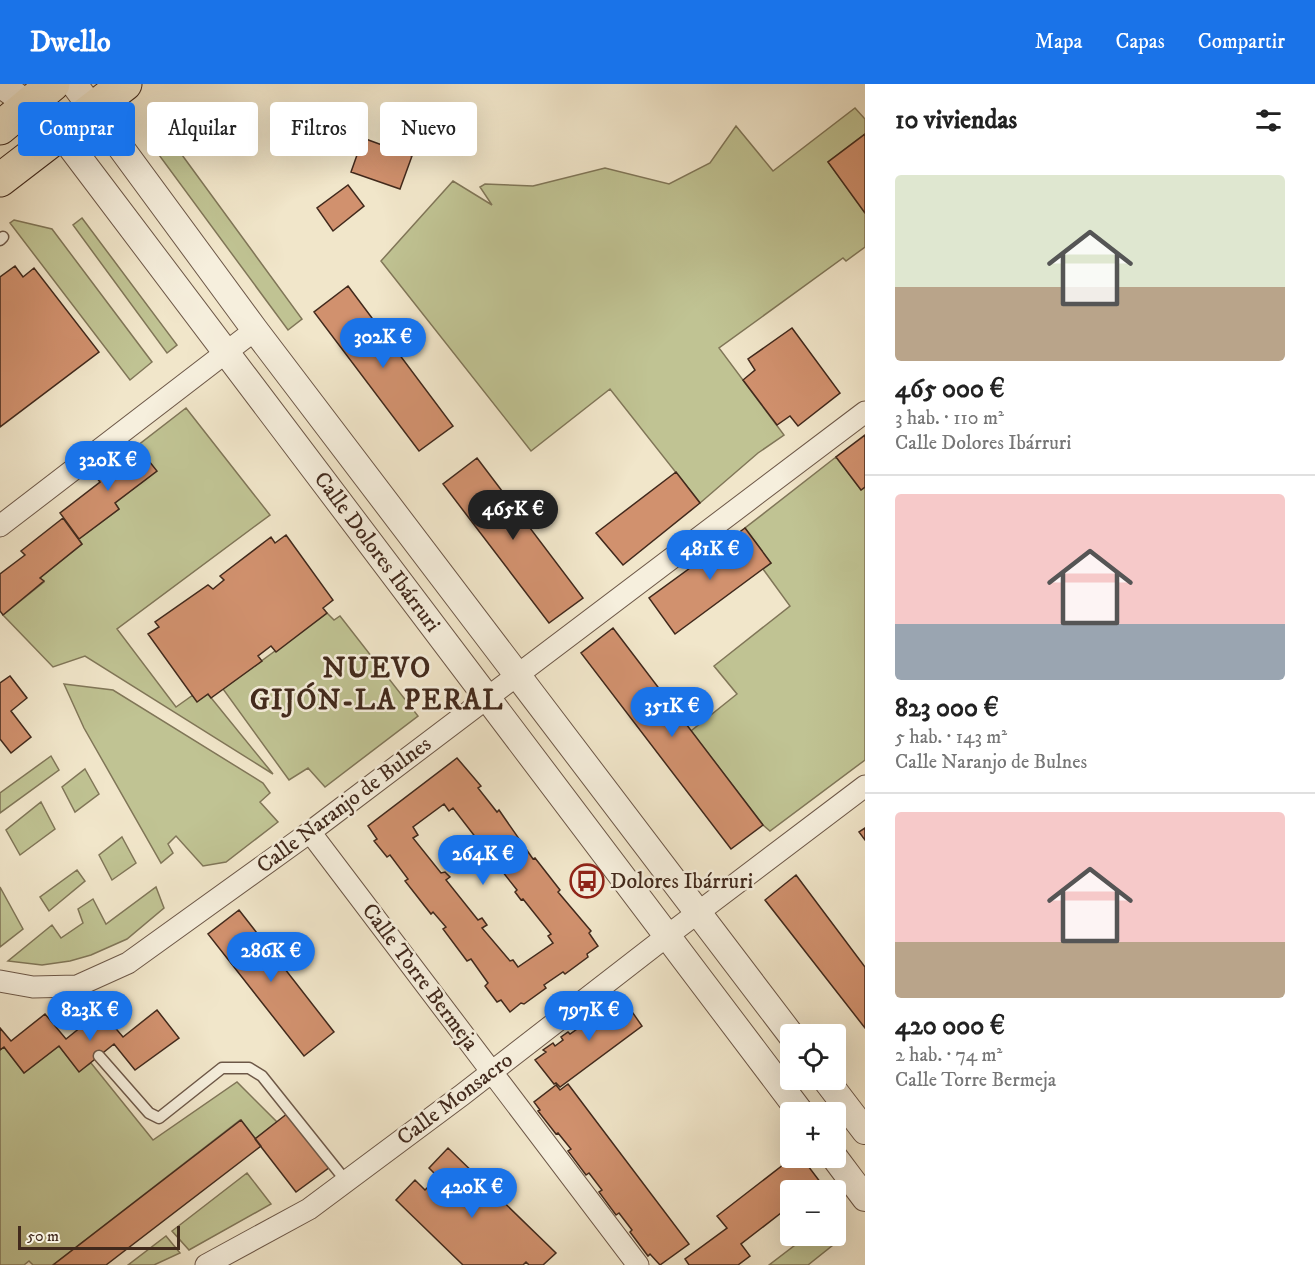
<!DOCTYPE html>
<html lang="es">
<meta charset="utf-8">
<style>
:root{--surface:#fff;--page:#f2f2f2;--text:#222;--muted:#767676;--line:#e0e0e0;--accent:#1a73e8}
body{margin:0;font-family:"IM FELL DW Pica",serif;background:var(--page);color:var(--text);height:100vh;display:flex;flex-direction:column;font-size:22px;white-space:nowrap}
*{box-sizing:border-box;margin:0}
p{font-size:20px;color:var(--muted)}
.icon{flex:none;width:33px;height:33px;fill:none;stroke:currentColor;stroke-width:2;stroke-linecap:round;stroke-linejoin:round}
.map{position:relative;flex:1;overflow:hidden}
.side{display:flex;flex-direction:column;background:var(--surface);width:450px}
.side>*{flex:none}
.top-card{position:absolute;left:18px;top:18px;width:570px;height:54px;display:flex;gap:12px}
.controls{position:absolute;left:780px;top:940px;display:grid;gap:12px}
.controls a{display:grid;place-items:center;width:66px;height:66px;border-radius:6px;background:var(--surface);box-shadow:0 6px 24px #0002;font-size:30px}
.scale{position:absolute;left:18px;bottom:15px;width:162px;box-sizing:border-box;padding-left:6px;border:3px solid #41291c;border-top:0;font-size:16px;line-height:21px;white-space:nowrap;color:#41291c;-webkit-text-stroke:4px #f6efdd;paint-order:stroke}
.price{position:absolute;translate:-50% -51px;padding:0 14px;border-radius:21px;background:var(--accent);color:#fff;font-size:20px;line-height:39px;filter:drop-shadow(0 2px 3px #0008)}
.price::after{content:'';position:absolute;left:50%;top:36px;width:18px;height:14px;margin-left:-9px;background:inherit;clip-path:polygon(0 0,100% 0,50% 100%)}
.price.selected{background:#222;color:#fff}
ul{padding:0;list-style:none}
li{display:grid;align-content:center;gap:12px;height:318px;padding:0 30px}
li+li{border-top:2px solid var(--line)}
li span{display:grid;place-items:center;height:186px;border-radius:6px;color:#555}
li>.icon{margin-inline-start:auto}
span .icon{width:108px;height:108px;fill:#fffc;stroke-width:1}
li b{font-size:26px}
h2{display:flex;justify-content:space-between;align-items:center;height:72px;padding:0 30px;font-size:26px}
.tag{padding:0 21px;border-radius:6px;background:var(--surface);box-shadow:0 6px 24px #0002;font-size:21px;line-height:54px}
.tag.selected{background:var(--accent);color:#fff}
header{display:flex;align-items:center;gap:36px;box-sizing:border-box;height:84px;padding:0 30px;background:var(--accent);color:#fff}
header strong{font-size:28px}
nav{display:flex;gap:33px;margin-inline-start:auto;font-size:21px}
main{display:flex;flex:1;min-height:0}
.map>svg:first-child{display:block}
.green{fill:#c0c393;stroke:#807658;stroke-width:1.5}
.building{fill:#d1916e;stroke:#41291c;stroke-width:1.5;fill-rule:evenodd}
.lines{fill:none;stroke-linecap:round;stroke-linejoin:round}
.service-casing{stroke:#6d5848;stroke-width:13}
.minor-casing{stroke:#6d5848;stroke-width:23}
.tertiary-casing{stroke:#6d5848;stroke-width:28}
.primary-casing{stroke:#41291c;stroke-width:35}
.service{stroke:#f6efdd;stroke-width:10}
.minor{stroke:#f6efdd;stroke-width:21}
.tertiary{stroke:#f6efdd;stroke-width:26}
.primary{stroke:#f1e6ca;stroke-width:33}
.labels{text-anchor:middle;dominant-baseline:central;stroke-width:5;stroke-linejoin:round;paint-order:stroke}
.street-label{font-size:22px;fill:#41291c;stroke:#f6efdd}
.poi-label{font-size:22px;fill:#41291c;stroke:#f6efdd;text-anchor:start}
.district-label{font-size:28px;font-weight:bold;letter-spacing:1.5px;fill:#41291c;stroke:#f6efdd}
</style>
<header>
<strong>Dwello</strong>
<nav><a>Mapa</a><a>Capas</a><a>Compartir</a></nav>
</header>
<main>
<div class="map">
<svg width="865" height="1181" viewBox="0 0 865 1181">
<rect width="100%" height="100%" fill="#f1e6ca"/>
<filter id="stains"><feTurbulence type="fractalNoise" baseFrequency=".00333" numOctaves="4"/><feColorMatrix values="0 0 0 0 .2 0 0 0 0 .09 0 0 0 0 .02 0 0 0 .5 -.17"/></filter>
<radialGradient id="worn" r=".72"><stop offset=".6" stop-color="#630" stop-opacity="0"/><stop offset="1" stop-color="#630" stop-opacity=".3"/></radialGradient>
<!-- green -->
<path class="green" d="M855,24l10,11v15l-37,28 37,51v34l-19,14 -3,-3 -124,90 65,87 -26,18 -58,50 -90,-114 -79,62 -150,-190 72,-80 39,24 -12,-18 5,-3 48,2 72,-18 64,16 41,-21 26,-37 37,45z
M174,60l128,175 -14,11 -129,-175z
M82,134l95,127 -10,8 -94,-128z
M14,136l38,9 100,133 -22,18 -120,-157z
M186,324l84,107 -153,114 59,78 17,-12 4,6 11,-7 65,80 -188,-118 -32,11 -50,-52 41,-33 -4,-4 42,-34 -3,-5 40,-30 -4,-6 41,-32 -19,-25z
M836,373l25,33 4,-3v273l-95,71 -7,-6 -72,-94 46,-37 -23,-28 76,-60 -27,-37 8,-6 -26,-35z
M327,529l7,7 6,-4 78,100 -93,71 -17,-19 -19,12 -66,-91z
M64,600l49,6 150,93 7,10 -10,9 18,20 -52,40 -23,4 -27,-30 -8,8 5,9 -12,10 -77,-135z
M51,672l8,14 -59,43v-20z
M85,685l14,25 -24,18 -13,-25z
M41,718l14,27 -35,26 -14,-25z
M122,753l14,26 -24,17 -13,-25z
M77,786l8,11 -36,30 -9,-14z
M0,803l23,42 -23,18z
M156,803l8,21 -37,31 -36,16 -21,6 -28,4 -34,-4 44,-36 9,13 22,-15 -5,-14 15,-10 13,25z
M59,962l20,25 12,-8 62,77 84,-58 40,40 -22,17 -15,-19 -187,145h-20l-4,-4 -5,4h-24v-215l4,-3 20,26z
M247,1089l24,31 -82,46 -17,-19z
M166,1152l14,17 -26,12h-26z
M807,1152h28l3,5 -30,24h-39z"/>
<!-- building -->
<path class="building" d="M865,50v79l-37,-51z
M363,54l49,18 -12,33 -49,-17z
M348,101l16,21 -31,25 -16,-23z
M15,182l8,11 11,-9 65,84 -99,75v-150z
M348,202l105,140 -34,25 -105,-139z
M792,244l48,65 -42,33 -8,-10 -13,9 -34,-45 12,-10 -7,-11z
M865,351v52l-4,3 -25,-33z
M137,362l20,25 -42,32 4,6 -40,30 -19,-26 40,-31 -4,-5z
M477,374l106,140 -34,25 -106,-139z
M676,388l24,31 -77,62 -27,-32z
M63,434l19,26 -42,34 4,3 -41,34 -3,-4v-37l25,-19 -4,-4z
M745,444l26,35 -96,71 -26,-36z
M286,451l47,65 -10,8 4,5 -51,39 -5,-6 -13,10 4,5 -51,37 -3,-4 -11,8 -49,-68 11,-7 -4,-5 53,-37 5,4 11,-9 -4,-4 51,-39 4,6z
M613,544l150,197 -32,24 -150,-196z
M10,592l17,22 -16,13 20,26 -20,16 -11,-14v-56z
M457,674l24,28 -3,2 19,24 2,-2 34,49 2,-1 25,32 -2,2 33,39 -2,2 9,13 -11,8 1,3 -23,17 -2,-2 -19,13 2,3 -22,16 -3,-1 -11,9 -9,-12 -4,2 -12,-16 3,-3 -17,-24 -4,2 -24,-32 3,-2 -13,-15 -2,2 -26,-33 3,-2 -18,-24 -3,2 -13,-16 3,-2 -9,-13zM444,720l5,7 4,-3 27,35 -3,3 7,8 3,-2 30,38 -2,2 6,8 2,-1 28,35 -3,2 5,7 -35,24 -5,-7 -3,1 -28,-33 5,-3 -5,-7 -4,2 -32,-40 4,-3 -5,-5 -4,1 -28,-35 5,-3 -5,-8z
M865,744v12l-6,-8z
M796,791l69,92v61l-100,-128z
M239,826l95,122 -30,24 -96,-122z
M621,912l21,30 -82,61 -4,-4 -2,1 -19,-24 11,-8 -3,-2 10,-7 2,3 8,-6 -2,-3 7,-5 2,2 14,-10 -2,-3 11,-8 1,3 8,-6 -2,-2 8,-6 2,3z
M157,926l22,28 -44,32 -21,-26 -35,28 -20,-26 -35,27 -20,-26 -4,3v-22l11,13 34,-27 21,25 35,-28 22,26z
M568,1000l121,160 -29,21 -10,-11 -2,2 -18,-24 2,-2 -13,-17 -3,2 -17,-23 3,-2 -13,-17 -3,2 -18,-24 3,-2 -13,-16 -2,1 -18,-23 2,-1 -6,-8 22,-17 4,5z
M288,1029l42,54 -34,25 -41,-53z
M241,1036l20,26 -155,119h-53z
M448,1064l108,105 -13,12h-14l-3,-3 -3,3h-60l-67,-65 19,-20 10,10 13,-13 -9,-9z
M792,1074h10l19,25 -11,8h-20v15l-49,38 9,12 -12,9h-49l-4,-6 42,-31 -10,-12z"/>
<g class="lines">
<!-- service casing -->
<g class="service-casing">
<path id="service" d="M0,156l3,-3
M99,972l50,57 10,5 63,-50h27l13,8 84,105"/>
</g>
<!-- minor casing -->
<g class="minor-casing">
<path id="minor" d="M0,442l255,-196
M310,748l328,433
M0,897l33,6 44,-1 51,-23 182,-131 555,-420
M206,1181l103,-56 153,-114 205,-159 198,-150"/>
</g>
<!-- tertiary casing -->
<g class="tertiary-casing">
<path id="tertiary" d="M0,0l29,21 32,29 740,979
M74,0l181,246 536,705
M826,996l39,51
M835,1074l30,40"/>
</g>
<!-- primary casing -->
<g class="primary-casing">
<path id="primary" d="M0,44l53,-44
M0,96l125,-96"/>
</g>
<!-- service -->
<use href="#service" class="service"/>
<!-- minor -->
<use href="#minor" class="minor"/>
<!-- tertiary -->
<use href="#tertiary" class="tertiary"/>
<!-- primary -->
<use href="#primary" class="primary"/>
</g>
<!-- icons -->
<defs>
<g id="bus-ring" transform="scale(1.725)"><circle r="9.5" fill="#f6efdd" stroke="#8f2418" stroke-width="1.5"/><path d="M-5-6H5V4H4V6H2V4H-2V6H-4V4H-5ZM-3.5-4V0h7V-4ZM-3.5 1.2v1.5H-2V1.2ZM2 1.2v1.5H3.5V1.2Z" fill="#8f2418"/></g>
</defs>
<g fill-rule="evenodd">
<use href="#bus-ring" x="587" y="797"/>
</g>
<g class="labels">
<!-- street labels -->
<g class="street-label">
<text transform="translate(377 468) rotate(53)">Calle Dolores Ibárruri</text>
<text transform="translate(344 721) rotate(-37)">Calle Naranjo de Bulnes</text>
<text transform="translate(420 893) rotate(53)">Calle Torre Bermeja</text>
<text transform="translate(455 1015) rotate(-37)">Calle Monsacro</text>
</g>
<!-- poi labels -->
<g class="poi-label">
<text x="610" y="797">Dolores Ibárruri</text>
</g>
<!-- district labels -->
<g class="district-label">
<text x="377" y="584">NUEVO<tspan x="377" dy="32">GIJÓN-LA PERAL</tspan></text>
</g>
</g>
<rect width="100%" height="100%" filter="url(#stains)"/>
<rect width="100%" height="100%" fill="url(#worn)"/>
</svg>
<div class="controls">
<a><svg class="icon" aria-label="locate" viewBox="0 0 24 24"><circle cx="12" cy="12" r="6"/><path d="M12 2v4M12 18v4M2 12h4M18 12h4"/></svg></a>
<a>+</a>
<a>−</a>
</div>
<div class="scale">50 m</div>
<b class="price" style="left:383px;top:285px">302K €</b>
<b class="price" style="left:108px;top:408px">320K €</b>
<b class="price selected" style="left:513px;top:457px">465K €</b>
<b class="price" style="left:710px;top:497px">481K €</b>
<b class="price" style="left:672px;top:654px">351K €</b>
<b class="price" style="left:483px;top:802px">264K €</b>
<b class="price" style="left:271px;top:899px">286K €</b>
<b class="price" style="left:90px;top:958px">823K €</b>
<b class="price" style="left:589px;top:958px">797K €</b>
<b class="price" style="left:472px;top:1135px">420K €</b>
<div class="top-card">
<a class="tag selected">Comprar</a>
<a class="tag">Alquilar</a>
<a class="tag">Filtros</a>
<a class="tag">Nuevo</a>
</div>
</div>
<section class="side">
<h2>10 viviendas<svg class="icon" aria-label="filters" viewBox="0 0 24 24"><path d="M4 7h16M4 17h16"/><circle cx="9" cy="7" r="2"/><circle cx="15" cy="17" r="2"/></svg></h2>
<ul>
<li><span style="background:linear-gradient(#dfe7d0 60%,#b9a48a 0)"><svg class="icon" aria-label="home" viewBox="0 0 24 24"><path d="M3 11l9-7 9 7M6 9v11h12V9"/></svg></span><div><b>465 000 €</b><p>3 hab. · 110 m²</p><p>Calle Dolores Ibárruri</p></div></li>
<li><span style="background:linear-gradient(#f6c9c9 70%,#9aa5b1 0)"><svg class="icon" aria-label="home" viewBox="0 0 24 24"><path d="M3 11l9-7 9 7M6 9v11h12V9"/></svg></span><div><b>823 000 €</b><p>5 hab. · 143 m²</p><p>Calle Naranjo de Bulnes</p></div></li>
<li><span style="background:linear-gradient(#f6c9c9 70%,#b9a48a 0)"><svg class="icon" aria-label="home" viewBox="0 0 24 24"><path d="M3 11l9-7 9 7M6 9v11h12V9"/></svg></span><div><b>420 000 €</b><p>2 hab. · 74 m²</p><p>Calle Torre Bermeja</p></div></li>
</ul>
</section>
</main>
